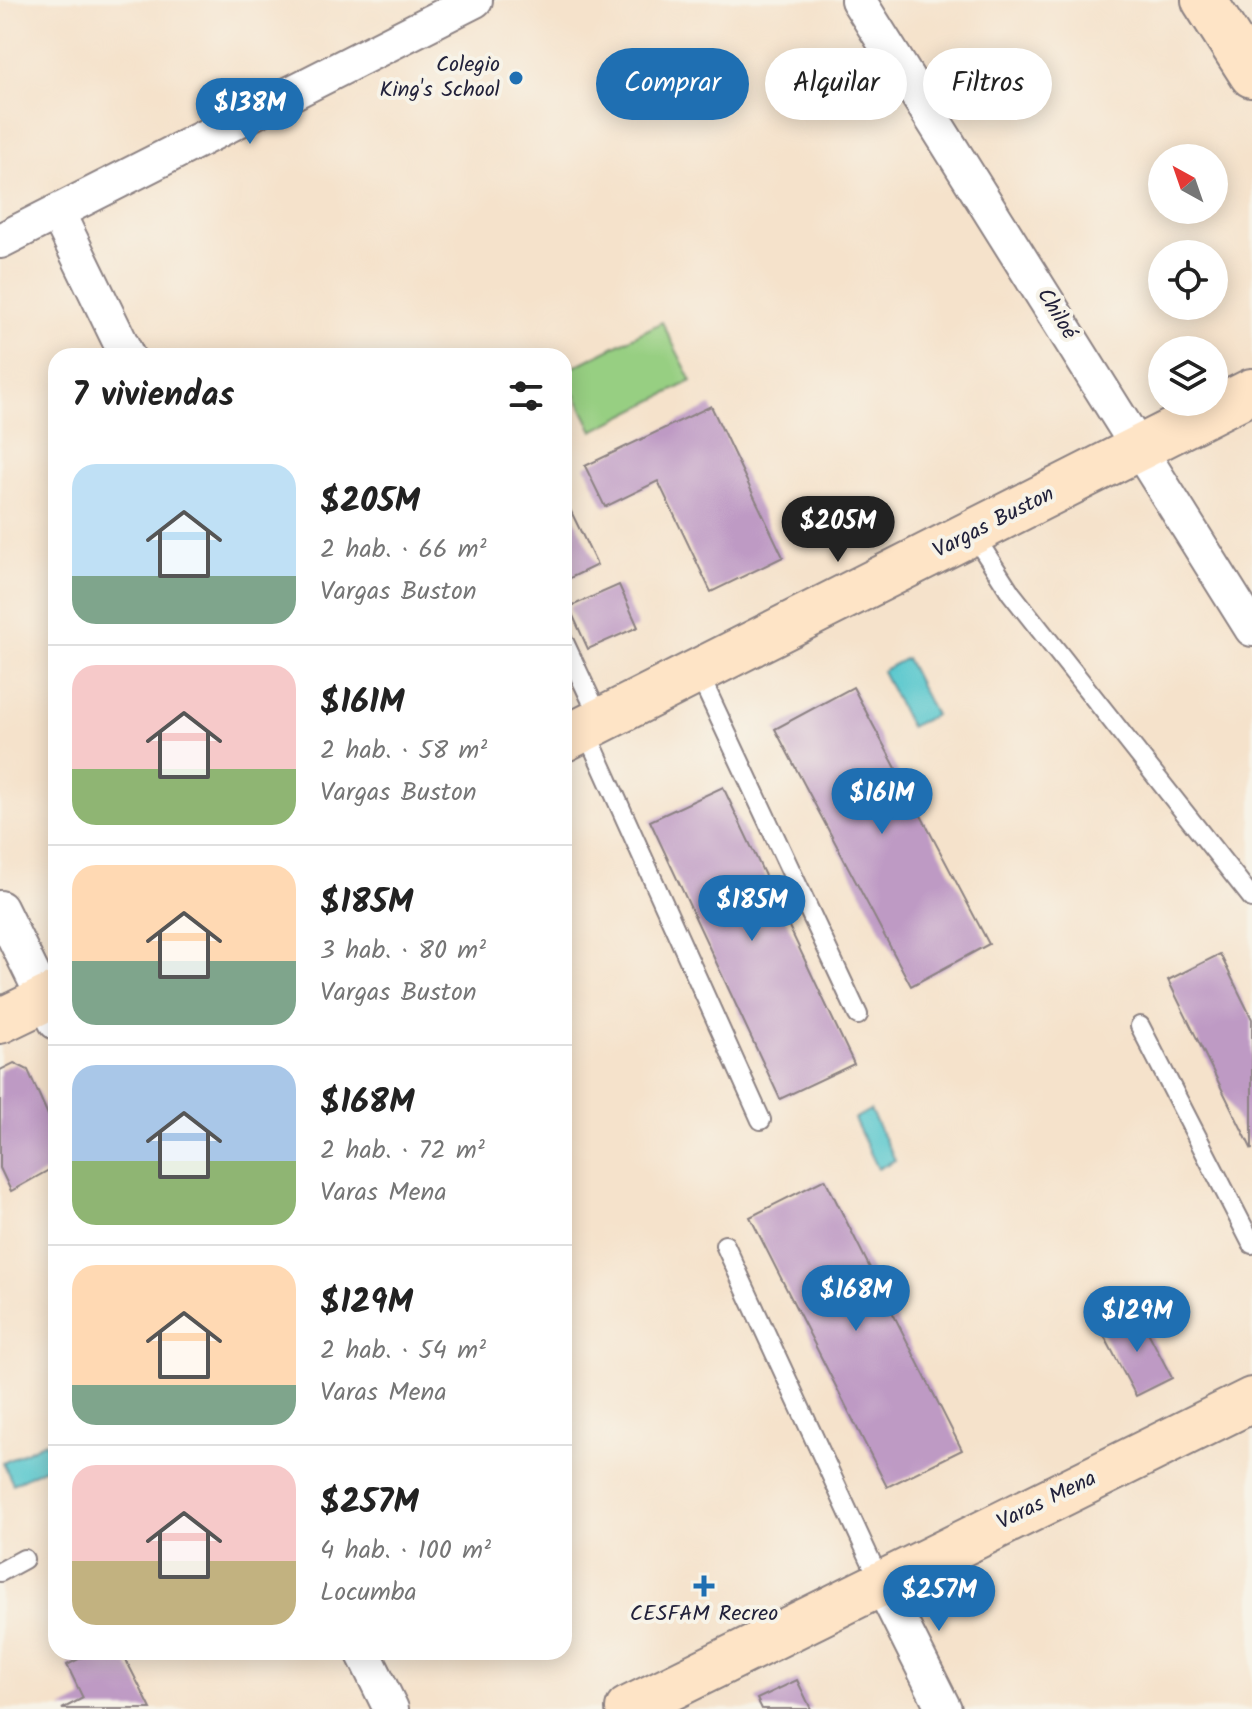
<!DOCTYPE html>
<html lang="es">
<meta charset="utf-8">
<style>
:root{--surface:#fff;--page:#f2f2f2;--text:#222;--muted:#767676;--line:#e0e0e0;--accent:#1f6fb2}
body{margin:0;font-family:Kalam,sans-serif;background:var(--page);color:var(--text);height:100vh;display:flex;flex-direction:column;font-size:30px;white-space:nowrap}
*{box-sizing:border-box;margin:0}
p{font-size:26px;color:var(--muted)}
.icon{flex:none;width:44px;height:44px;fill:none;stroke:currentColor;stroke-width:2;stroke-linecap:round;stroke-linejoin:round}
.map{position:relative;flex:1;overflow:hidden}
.sheet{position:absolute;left:48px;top:348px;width:524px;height:1312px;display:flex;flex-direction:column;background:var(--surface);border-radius:24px;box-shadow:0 4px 20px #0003}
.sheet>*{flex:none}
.hud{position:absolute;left:596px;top:48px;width:536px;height:72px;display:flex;gap:16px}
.needle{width:52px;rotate:320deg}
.fabs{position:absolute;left:1148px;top:144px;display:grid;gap:16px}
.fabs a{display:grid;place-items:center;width:80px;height:80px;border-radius:50%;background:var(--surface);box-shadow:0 4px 20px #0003;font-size:40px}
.price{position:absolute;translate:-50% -68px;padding:0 18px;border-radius:28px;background:var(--accent);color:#fff;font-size:26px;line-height:52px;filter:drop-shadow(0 2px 4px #0008)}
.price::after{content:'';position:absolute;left:50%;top:48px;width:24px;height:18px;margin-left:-12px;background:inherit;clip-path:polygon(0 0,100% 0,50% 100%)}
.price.selected{background:#222;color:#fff}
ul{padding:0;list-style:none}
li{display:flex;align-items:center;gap:24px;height:200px;padding:0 24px}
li+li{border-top:2px solid var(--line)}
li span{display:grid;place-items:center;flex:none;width:224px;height:160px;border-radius:24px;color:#555}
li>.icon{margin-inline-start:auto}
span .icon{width:96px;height:96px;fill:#fffc;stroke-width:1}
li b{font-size:34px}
h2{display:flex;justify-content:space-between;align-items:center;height:96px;padding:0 24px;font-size:34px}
.chip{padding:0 28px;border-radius:36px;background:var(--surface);box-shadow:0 4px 20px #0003;font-size:28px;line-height:72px}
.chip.selected{background:var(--accent);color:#fff}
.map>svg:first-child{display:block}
.green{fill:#97cf82;stroke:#5c785e;stroke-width:2}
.water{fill:#5ac8ce;stroke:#3e7584;stroke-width:2}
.building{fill:#be9ac4}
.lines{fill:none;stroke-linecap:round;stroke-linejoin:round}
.lane-casing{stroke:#8c8283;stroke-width:22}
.street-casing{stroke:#8c8283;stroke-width:38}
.secondary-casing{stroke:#8c8283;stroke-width:48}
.lane{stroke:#fff;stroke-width:18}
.street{stroke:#fff;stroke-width:34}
.secondary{stroke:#fee4c6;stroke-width:44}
.poi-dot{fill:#1f6fb2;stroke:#f7f3e8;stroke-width:3}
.labels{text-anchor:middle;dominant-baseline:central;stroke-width:8;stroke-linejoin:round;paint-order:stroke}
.poi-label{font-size:22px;fill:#22223b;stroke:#f7f3e8;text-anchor:end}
.street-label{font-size:22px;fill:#22223b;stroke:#f7f3e8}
</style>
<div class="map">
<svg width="1252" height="1709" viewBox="0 0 1252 1709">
<rect width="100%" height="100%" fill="#f7f3e8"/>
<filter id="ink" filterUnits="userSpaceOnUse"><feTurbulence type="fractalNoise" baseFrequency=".0125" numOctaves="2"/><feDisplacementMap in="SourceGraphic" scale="16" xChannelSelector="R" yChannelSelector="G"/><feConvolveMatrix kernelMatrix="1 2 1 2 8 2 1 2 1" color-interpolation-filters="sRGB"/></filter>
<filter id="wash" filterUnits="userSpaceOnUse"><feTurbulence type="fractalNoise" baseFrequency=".006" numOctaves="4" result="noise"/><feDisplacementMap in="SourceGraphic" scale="32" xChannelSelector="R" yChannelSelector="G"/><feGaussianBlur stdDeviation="1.8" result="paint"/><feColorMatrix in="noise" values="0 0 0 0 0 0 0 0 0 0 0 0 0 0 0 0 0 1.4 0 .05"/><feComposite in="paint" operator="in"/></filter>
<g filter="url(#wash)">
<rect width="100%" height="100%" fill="#f5e2cb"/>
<!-- green -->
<path class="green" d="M662,322l30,59 -99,50 -29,-59z"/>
<!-- water -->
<path class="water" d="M906,658l29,57 -25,12 -28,-56z
M870,1110l25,50 -17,9 -24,-50z
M45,1442l10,21 -42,21 -10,-21z"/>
<g id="blocks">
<!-- building -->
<path class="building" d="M711,406l72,151 -72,35 -53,-111 -53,26 -20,-41z
M564,497l33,68 -33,16z
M619,585l19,42 -50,22 -19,-42z
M853,687l136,257 -78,42 -136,-257z
M723,787l131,277 -74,35 -130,-278z
M1220,954l32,65v131l-84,-170z
M14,1063l14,7 28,63v33l-45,25 -11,-23v-98z
M825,1179l137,271 -75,37 -137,-270z
M1137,1311l35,67 -36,18 -35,-66z
M92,1652h30l29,57h-89l21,-11 -16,-33z
M797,1680l14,29h-49l-5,-10z"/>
</g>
</g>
<g filter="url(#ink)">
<use href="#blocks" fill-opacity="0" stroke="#8c8283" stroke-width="2"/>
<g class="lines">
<!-- lane casing -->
<g class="lane-casing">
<path id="lane" d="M973,534l38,59 241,305
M564,642l37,79
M698,672l160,343
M585,729l176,391
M1140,1026l112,218
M725,1245l156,338
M0,1572l24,-13"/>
</g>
<!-- street casing -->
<g class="street-casing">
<path id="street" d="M858,0l394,629
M57,212l70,144
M0,241l475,-241
M0,908l56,114
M881,1583l63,126
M363,1652l28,57"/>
</g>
<!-- secondary casing -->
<g class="secondary-casing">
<path id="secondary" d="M1204,0l48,75
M564,739l688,-348
M0,1021l56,-27
M628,1709l624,-309"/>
</g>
<!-- lane -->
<use href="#lane" class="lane"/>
<!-- street -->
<use href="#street" class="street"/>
<!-- secondary -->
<use href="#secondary" class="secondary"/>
</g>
</g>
<!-- markers -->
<g class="poi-dot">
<circle cx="516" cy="78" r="8"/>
<path d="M700 1574h8v8h8v8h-8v8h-8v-8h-8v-8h8z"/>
</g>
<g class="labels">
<!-- poi labels -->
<g class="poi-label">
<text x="500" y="65">Colegio<tspan x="500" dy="25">King's School</tspan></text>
<text x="704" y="1614" text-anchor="middle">CESFAM Recreo</text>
</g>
<!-- street labels -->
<g class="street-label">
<text transform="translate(1056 314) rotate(58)">Chiloé</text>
<text transform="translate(994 523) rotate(-27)">Vargas Buston</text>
<text transform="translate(1047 1501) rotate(-26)">Varas Mena</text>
</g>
</g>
</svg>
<div class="fabs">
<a><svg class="needle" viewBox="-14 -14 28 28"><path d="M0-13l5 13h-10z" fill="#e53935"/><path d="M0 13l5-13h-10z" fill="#767676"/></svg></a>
<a><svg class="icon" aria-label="locate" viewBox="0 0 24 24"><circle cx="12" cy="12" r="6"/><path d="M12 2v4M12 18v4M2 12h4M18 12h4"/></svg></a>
<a><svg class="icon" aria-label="layers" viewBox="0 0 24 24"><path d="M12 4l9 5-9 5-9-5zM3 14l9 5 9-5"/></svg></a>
</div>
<b class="price" style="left:250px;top:146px">$138M</b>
<b class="price selected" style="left:838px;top:564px">$205M</b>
<b class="price" style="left:882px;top:836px">$161M</b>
<b class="price" style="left:752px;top:943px">$185M</b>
<b class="price" style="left:856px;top:1333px">$168M</b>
<b class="price" style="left:1137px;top:1354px">$129M</b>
<b class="price" style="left:939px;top:1633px">$257M</b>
<div class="hud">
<a class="chip selected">Comprar</a>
<a class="chip">Alquilar</a>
<a class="chip">Filtros</a>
</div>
<section class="sheet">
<h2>7 viviendas<svg class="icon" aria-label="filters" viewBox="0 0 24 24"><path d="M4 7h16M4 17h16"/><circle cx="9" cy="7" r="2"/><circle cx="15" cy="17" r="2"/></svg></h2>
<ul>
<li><span style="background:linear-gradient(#bfe0f5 70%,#7fa58c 0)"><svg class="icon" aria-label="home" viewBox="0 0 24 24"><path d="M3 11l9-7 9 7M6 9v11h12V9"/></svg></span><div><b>$205M</b><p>2 hab. · 66 m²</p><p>Vargas Buston</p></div></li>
<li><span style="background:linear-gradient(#f6c9c9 65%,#8fb573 0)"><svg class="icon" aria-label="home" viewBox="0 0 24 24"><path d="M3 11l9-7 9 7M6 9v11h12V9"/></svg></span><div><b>$161M</b><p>2 hab. · 58 m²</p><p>Vargas Buston</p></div></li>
<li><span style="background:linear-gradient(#ffd9b3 60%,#7fa58c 0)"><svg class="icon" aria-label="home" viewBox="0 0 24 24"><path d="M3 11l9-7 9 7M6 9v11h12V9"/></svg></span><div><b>$185M</b><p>3 hab. · 80 m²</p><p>Vargas Buston</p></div></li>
<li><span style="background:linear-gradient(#a9c7e8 60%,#8fb573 0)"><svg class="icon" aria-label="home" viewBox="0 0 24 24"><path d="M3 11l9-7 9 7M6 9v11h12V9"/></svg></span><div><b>$168M</b><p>2 hab. · 72 m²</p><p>Varas Mena</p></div></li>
<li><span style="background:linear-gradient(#ffd9b3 75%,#7fa58c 0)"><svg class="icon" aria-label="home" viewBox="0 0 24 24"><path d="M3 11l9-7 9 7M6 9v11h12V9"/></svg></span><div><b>$129M</b><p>2 hab. · 54 m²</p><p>Varas Mena</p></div></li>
<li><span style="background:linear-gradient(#f6c9c9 60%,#c2b280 0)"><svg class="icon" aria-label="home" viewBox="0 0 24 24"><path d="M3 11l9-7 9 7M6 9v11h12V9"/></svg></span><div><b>$257M</b><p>4 hab. · 100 m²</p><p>Locumba</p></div></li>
</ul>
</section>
</div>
